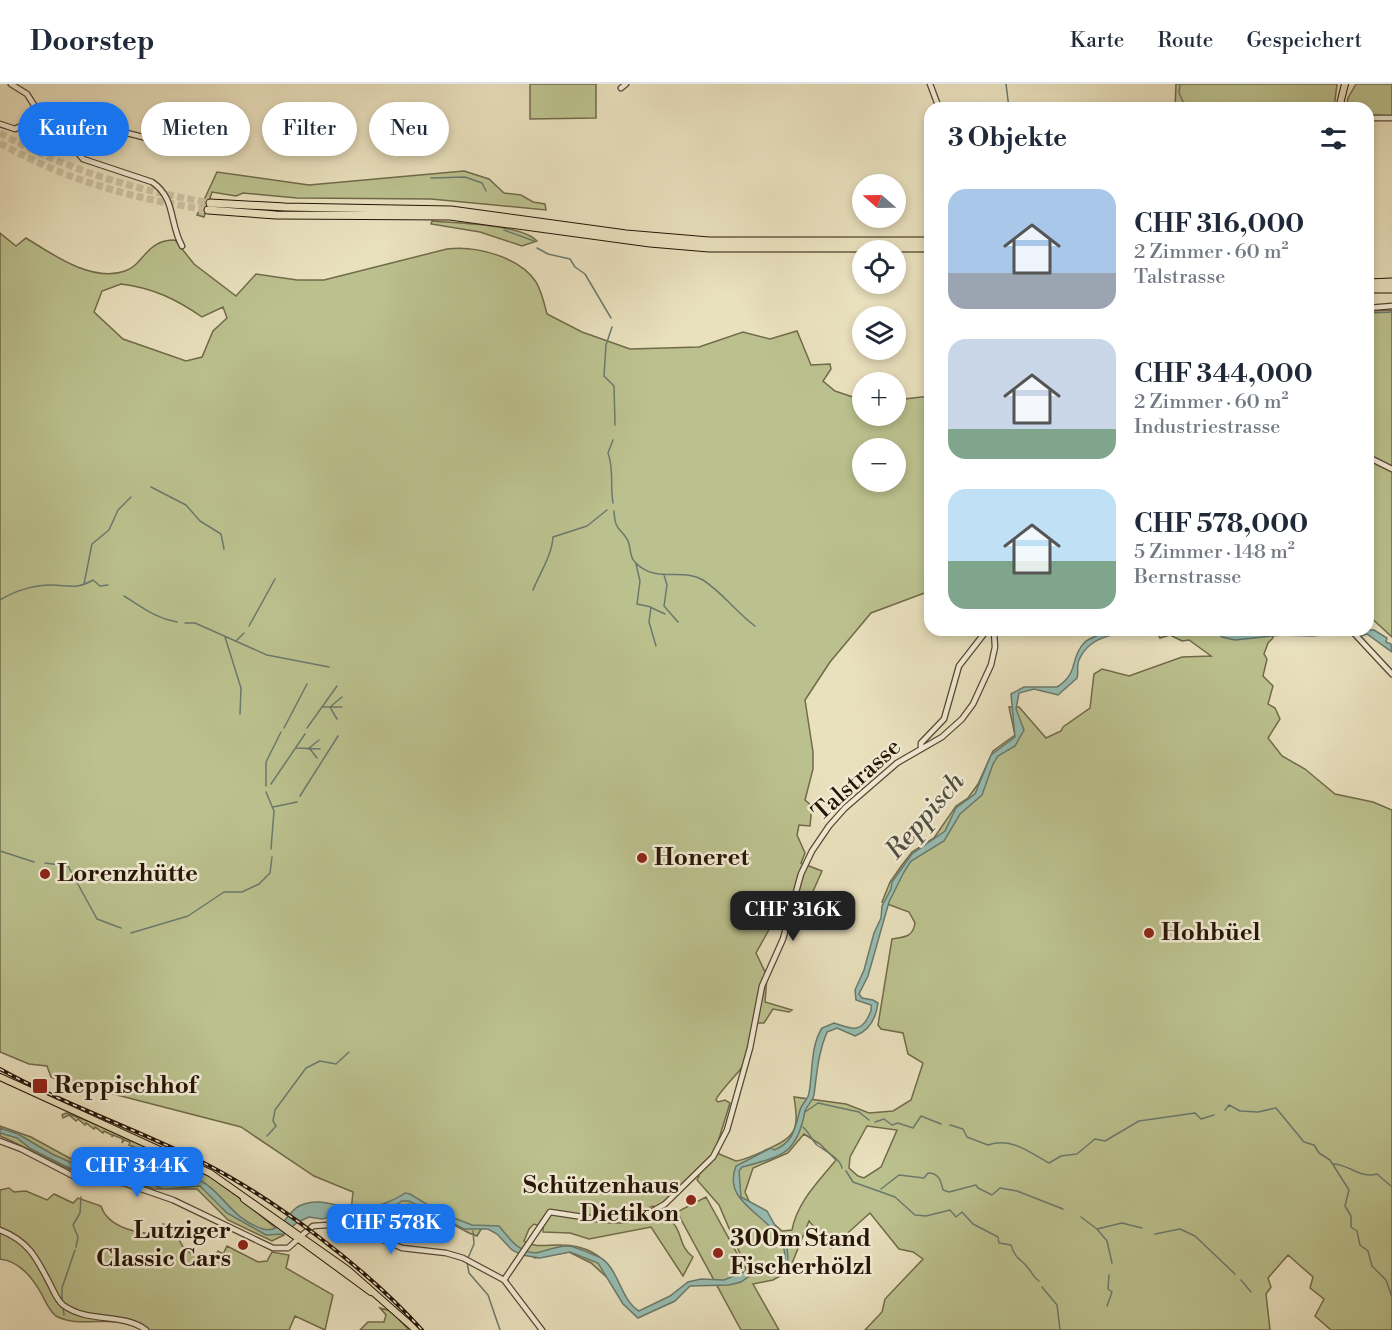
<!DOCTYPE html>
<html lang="de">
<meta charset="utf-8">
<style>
:root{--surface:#fff;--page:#f6f6f7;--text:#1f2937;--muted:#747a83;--line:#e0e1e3;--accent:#1a73e8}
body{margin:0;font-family:"Libre Bodoni",serif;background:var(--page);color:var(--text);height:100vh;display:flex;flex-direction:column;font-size:22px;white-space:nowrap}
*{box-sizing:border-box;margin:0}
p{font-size:20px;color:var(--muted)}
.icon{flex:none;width:33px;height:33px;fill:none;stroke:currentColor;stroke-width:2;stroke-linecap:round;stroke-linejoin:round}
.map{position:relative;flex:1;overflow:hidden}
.panel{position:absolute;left:924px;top:18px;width:450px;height:534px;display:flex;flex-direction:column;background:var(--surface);border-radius:18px;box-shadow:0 3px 9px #0003}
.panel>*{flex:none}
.banner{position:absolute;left:18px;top:18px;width:570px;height:54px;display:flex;gap:12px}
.needle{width:39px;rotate:290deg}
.controls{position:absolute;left:852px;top:90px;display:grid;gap:12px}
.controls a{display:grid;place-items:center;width:54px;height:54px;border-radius:50%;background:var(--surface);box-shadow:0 3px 9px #0003;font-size:30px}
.price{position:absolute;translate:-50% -51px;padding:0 14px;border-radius:12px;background:var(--accent);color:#fff;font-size:20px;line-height:39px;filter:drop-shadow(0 2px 3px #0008)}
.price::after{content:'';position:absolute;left:50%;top:36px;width:18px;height:14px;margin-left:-9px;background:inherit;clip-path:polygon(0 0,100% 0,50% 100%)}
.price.selected{background:#222;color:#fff}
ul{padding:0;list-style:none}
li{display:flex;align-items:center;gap:18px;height:150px;padding:0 24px}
li span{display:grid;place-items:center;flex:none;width:168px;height:120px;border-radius:18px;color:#555}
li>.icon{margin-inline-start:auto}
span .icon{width:72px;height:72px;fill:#fffc;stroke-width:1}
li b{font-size:26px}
h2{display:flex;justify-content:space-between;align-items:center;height:72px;padding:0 24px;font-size:26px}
.chip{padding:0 21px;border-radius:27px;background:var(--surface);box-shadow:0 3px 9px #0003;font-size:21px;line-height:54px}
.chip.selected{background:var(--accent);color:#fff}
header{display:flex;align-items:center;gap:36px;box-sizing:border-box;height:84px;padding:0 30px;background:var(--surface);border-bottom:2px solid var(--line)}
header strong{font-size:28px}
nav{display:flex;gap:33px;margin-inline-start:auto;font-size:21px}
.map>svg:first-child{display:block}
.green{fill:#bbc18e;stroke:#716a4a;stroke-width:1.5;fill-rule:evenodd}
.water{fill:#97bdb2;stroke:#6a796d;stroke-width:1.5}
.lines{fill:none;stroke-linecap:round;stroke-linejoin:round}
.stream{stroke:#6a796d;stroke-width:1.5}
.highway-tunnel{stroke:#ccc1a2;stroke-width:7;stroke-dasharray:7 3.5;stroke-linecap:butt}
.minor-casing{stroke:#584734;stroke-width:7}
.major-casing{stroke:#271406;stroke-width:8}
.highway-casing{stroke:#271406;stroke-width:9}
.minor{stroke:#f1ebd4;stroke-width:4.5}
.major{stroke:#e9e0bd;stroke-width:6}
.highway{stroke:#e9e0bd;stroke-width:7}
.rail-casing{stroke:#271406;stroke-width:4}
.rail{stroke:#f1ebd4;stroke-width:1.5;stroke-dasharray:4.5;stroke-linecap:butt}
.poi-dot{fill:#8f2418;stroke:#f1ebd4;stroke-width:2}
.labels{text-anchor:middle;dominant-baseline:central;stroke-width:5;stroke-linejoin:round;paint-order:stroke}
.street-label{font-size:24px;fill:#271406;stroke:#f1ebd4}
.poi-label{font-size:24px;font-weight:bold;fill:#271406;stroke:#f1ebd4;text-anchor:start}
.water-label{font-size:26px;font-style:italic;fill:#4e4f42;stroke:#f1ebd4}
</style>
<header>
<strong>Doorstep</strong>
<nav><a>Karte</a><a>Route</a><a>Gespeichert</a></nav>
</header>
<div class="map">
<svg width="1392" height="1246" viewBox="0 0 1392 1246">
<rect width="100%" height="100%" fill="#e9e0bd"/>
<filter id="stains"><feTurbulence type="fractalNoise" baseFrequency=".00333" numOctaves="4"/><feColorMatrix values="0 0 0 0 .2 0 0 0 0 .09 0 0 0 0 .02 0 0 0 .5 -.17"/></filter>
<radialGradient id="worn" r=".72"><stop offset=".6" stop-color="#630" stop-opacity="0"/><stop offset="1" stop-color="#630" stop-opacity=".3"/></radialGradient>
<!-- green -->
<path class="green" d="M530,0h66v34l-66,1z
M1176,0h161l-3,24h-159z
M1356,0h36v32l-24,-1v-7h-22l2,-10z
M464,87l25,8 15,14 17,2 12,7 12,2 1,6 -115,-11 -134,-1 -54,-5 -7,3 -24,-4 -8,25 -7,-2 20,-43 92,13z
M432,137c24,2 89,3 105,20l-15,5 -42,-14 -49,-8z
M0,149l16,13 10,-8c26,16 66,45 99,33 20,-7 20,-31 50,-31l19,24 42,32 20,-22 41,6h27l123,-31c28,-4 73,8 89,33 6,10 8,21 11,32l35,18 48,17 69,-2 44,-15 27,7 27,-8 14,34 19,-1 1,5 -8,12 12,10 27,9v16h34v-16l34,-4v195l-59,22 -41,49 -25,38 8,52v17l-8,31 7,6 -2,20 -11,-1 -2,10 8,18 -4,10 21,8 -23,52 -23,-6 -20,36 11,23 -2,26 27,8 -3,2 -16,-3 -9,14h-10c-3,12 -4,31 -10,42 -4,6 -27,29 -28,35l2,2 7,-2 5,3 -13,42 2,9 17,7c12,-2 21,-7 32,-12 29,-13 31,-20 26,-52l52,7 23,9 24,-2 18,-11 12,-37 -15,-9 -5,-21 -22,-4 -3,-4 14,-86c13,-2 21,-2 23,-16l-6,-11 -27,-10 8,-20 12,-17 10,-13 22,-14 22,-32 12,-8 10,-14 15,-33 22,-16 -6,-28h10l27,31 15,-7 2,-4 27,-19 4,-34 8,-5 27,7 53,-19 29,-1 -22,-16 -7,1 -12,-6 -10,3 -4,-8h69l13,3 36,-3 -1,8 -5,5 -4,11 3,5 -4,17 10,10 -5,18 7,4 5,11 -12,19 14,18 23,13 30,25 38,8 19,8v520h-61l-16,-14 9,-17 -14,-11 3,-11 -25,-22 -20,23 3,9 -5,7 4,36h-405l17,-18 3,-13 38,-40 -10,-7 -14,-3 -29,-36 -39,35 -22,-27 -20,50 -16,9 -20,4 26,46h-38l-64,-118 29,-15 44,80 -31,-72 -22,-25 2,-4 -5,-3 -37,35 -4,-2 -14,6 1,6 22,3 5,-3c17,10 10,28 26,39l-10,19 -32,-49 -62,12 -19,-6 -27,-1v-5l-9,-3 -5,5 -5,12c13,8 24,3 38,4 22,0 42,10 52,30l-3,6 -20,-18 -22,-11 -34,6c-18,-10 -34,-25 -52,-32l-6,10 -8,-3 -46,-25 -14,-4 -32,8 -26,-1 2,-19 -39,-16 -73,-49 -186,-48 -4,-2 -4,-11 -18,-2 -29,-12zM121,200c32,4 55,15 81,33l21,-10 4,11 -14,13 -11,26 -16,4 -63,-22 -29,-27 8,-21zM862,364h34v34h-34zM867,1042l30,4 -16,37 -17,11 -6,-2 -9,-8 1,-11zM804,1050l16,10 16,16c-17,21 -39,42 -44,70l-10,1 -32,-28 -5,-11 8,-24 35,-15z
M1392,226v327l-24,-22v-304z
M66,1029l46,17 93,43 31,22 48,40 -12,6 -44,-21 -31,-31h-43l-44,-15 -1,5c-42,-4 -72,-28 -109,-43v-10l31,11 53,29 42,1 36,14 35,-3 2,-4 -70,-29 1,-3 -6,-2 -2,3 1,-4 -10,-4 -1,2v-2l-8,-4 -1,2 -8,-6 -1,2 -8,-6 -1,2 -7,-6 -2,2 -7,-6 -6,3 -1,-3z
M9,1104l5,4 12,-1 21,9 7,-6 19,9 5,-5 23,8c7,22 38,28 58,28l4,-10 15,6c0,22 17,28 36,29l4,-8 5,3 4,-8 31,16 9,-1 5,-9 17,3 -3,13 47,27 -8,35 -30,-14 -6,14h-147c-26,-18 -61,0 -86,-14 -7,-5 -11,-16 -15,-23 -9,-16 -23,-32 -41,-34v-69z
M380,1224l11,3 18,19h-49l8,-8h16l2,-7z"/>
<!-- water -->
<path class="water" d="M1117,546h47c-27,4 -71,-3 -85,30 -3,6 0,12 -2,18l-19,17 -24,-6 -15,4 -3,16 8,21 -9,16 -17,10 -5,8 -11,31 -22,19 -16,27 -33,20 -7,11 -15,30 -21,74 -9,18 3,4 11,2 5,3c-2,15 -9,28 -23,33l-18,-8 -10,4c-9,21 -10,41 -13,63 -1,6 -7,10 -9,16 -8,43 -22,45 -63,56l-3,4 2,26 26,14 20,36 1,13 -8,8 -25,4 -14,10 -12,3 -39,1 -15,15 -37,17 -15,-14 -25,-41 -28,-11 -30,6 -18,-3 -10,-5 -15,-16 -9,-5h-24l-55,-28h-7l-18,12 -11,2 -29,-1 -22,5 -13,-2 -11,5 -15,12 -17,1 -39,-22 -27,-27 -36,3 -43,-15 -11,-1 -14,3 -17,-3 -48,-24 -14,-11 -17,-5v-5l18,6 34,20 36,16 37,1 32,12 44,-2c22,11 30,38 62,48 19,5 23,-16 36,-23 26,-12 45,7 68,3 10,-2 30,-10 38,-16l5,1 31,19 31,12 27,1c10,12 23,31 41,26 9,-2 17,-6 27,-6 10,0 20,7 30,10 22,9 22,43 42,55l31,-15 18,-14 13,-3 23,1 32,-13 20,-2 9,-7c1,-41 -66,-49 -49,-92l35,-18 3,2c20,-8 21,-22 26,-40 2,-7 8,-10 9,-17 4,-21 1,-46 13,-65l12,-5c13,4 25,11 33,-4 3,-6 5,-8 4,-14l-15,-5 -1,-10 9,-20 10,-37 7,-15 1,-12 9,-17 1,-7 20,-28 33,-23 11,-23 19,-14 16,-39 24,-18 -4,-43 13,-7h33c23,-15 12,-28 27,-44 7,-7 24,-11 33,-13z
M1215,546l23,5 26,-5h110l13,8 -1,4 5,2 1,8 -25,-18 -9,3 -15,-4 -31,3 -30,-1 -47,5 -13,-3z"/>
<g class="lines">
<!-- stream -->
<path class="stream" d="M1006,0l3,24
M1180,0l-1,9 7,15
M431,94l34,-1 17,6 4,8
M504,146l30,11
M537,164l11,6 22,5 5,8 10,7 26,44
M1368,229l24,-1
M612,243l-6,18 -2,31 10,10 1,39
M151,403l35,18 14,16 21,13 3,15
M613,419c-3,-16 1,-35 -5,-50l5,-13
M614,427c1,19 5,16 13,28 4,6 2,16 7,22 21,24 48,6 69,19 20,13 33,32 52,46
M636,480l4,17 -3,23 14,3 -2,15 7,24
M664,491l3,10 -3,21 14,16
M84,500l8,-40 17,-14 9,-20 13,-13
M533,506c7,-17 19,-35 20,-53l34,-11 20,-16
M124,512c18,11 31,22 53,26
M0,516c14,-9 34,-15 51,-15 18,0 25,5 42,-5l7,6 8,-1
M652,524l13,6
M185,539h10l72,32 62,12
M249,542l26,-47
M225,553l16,51 -1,26
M236,557l8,-8
M322,623h20
M337,635l-7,-12 12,-10
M284,644l23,-44
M307,644l30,-42
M296,664l24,1
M308,665l11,-9
M310,665l7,9
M271,700l34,-50
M266,702v-24l15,-30
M266,708l8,19 -3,38
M300,712l38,-60
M273,723l24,-5
M0,767l34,11
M45,779l23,3 29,53 24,9
M131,849l57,-17 36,-24h18l17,-8 11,-11 2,-16
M1225,1026l4,-5 11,6 18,1 18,-4 28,34 10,3 5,8 11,7 19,30 -4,16 6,10v11l6,4 3,14 8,6 4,15 14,14 6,17
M805,1028l13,-9 41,9 10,8
M875,1038l9,-3 8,6 6,-2 15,5 8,-12 20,8
M950,1041l13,4 4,8 21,8c23,-8 41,7 61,18l12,-7 16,-2 18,-15 10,2 34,-20 56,-8 6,6 13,-4
M803,1043c6,5 10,15 14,18 8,6 23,13 25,23
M267,1052l9,-10 -3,-5 2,-11 31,-42 14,-7 16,3 13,-12
M1334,1080c16,1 27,15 43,10l15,13
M846,1087l7,11 42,15 20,18 11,1 24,-6 6,7 6,-5 11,12 25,13 1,6 12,2c5,16 10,13 18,24 4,5 4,8 10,12
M881,1105l18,-14 25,3 4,-5c11,0 13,8 15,17l6,2 27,-7 2,3 14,7 8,-7 17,3 46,18
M1081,1133l16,12 25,-6 20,5
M1097,1145l10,12 5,22
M1155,1150l25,-5 15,7 40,38
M76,1163l2,-10 -5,-12 7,-12 1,-16
M468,1174l6,-14 -1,-13
M467,1178l2,11 19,22 12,35
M1241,1196l10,12
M1042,1203l15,18 3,25
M62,1217v-13l13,-38
M1107,1222l5,-14 -4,-3 1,-14
M63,1223l1,8"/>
<!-- highway-tunnel -->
<path class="highway-tunnel" d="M0,49c66,37 136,57 210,70
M0,59c64,37 135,56 208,67"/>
<!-- minor casing -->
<g class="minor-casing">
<path id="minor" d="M11,0l16,10 14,22 14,9 28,34 69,23c24,16 17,41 30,64
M930,0l9,24
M621,4l5,-4
M1368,34h24
M0,40l15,5 26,-13
M55,41c15,-8 97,13 114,21
M1368,224l24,-2
M1368,373l24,12
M1351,546l41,44
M921,665v-6l23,-24 15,-53 28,-36
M0,1057l21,8 58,30 45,4 49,17 100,48h15l9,-8
M0,1146c29,11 37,29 51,56 3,6 6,14 12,19 26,19 59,7 83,25
M301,1152l12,-10 15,-1 37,7 37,16 44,5 17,5 41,22 38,50
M504,1196l46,-68 53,8h25l18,-5 19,-11 48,-47 14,-27 23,-82 12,-62 21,-47 18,-65 11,-23 17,-25 16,-18 52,-45 45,-26 20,-18 11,-15 18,-39 4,-18 -1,-15"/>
</g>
<!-- major casing -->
<g class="major-casing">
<path id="major" d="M1339,24l6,-24
M0,993l210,96 138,97 68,60
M244,1115l127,93"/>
</g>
<!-- highway casing -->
<g class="highway-casing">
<path id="highway" d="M210,119l75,4 166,3 175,24 83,7h221
M208,126l68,5 174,1 200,27 59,5h221
M1368,199l24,-1
M1368,205h24"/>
</g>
<!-- minor -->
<use href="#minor" class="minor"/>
<!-- major -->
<use href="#major" class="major"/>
<!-- highway -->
<use href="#highway" class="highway"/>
<!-- rail casing -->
<g class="rail-casing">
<path id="rail" d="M0,985c65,36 136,60 202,93 73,37 165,107 220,168"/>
</g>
<!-- rail -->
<use href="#rail" class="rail"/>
</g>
<!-- markers -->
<g class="poi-dot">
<circle cx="642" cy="774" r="6"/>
<circle cx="45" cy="790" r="6"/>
<circle cx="1149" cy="849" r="6"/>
<rect x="32" y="994" width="16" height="16" rx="3"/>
<circle cx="691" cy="1116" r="6"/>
<circle cx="243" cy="1161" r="6"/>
<circle cx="718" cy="1169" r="6"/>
</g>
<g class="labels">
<!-- street labels -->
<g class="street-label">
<text transform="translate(857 696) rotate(-42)">Talstrasse</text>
</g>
<!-- poi labels -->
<g class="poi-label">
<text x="654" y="774">Honeret</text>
<text x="57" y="790">Lorenzhütte</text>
<text x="1161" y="849">Hohbüel</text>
<text x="54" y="1002">Reppischhof</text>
<text x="679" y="1102" text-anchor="end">Schützenhaus<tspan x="679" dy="28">Dietikon</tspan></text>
<text x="231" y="1147" text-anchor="end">Lutziger<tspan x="231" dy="28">Classic Cars</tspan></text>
<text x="730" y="1155">300m Stand<tspan x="730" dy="28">Fischerhölzl</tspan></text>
</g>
<!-- water labels -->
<g class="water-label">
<text transform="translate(925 732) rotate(-49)">Reppisch</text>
</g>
</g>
<rect width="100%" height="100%" filter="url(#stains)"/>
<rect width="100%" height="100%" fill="url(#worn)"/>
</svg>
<div class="controls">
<a><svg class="needle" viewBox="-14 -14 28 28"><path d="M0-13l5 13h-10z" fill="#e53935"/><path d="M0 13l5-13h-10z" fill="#747a83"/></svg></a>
<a><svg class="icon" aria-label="locate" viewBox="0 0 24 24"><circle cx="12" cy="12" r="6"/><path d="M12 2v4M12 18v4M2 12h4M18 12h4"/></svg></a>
<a><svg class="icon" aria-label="layers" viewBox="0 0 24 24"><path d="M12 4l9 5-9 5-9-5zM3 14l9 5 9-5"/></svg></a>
<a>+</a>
<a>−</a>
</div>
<b class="price selected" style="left:793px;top:858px">CHF 316K</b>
<b class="price" style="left:137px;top:1114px">CHF 344K</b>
<b class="price" style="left:391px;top:1171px">CHF 578K</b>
<div class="banner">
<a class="chip selected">Kaufen</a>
<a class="chip">Mieten</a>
<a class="chip">Filter</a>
<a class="chip">Neu</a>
</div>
<section class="panel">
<h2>3 Objekte<svg class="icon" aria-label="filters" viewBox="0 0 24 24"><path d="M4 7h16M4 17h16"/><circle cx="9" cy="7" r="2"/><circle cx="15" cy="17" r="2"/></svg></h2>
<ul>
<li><span style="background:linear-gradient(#a9c7e8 70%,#9aa5b1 0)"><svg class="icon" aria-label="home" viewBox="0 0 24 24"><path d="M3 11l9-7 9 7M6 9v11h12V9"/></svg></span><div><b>CHF 316,000</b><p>2 Zimmer · 60 m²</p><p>Talstrasse</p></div></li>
<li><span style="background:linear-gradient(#c9d6e8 75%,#7fa58c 0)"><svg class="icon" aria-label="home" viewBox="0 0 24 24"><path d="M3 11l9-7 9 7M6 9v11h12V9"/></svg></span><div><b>CHF 344,000</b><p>2 Zimmer · 60 m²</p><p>Industriestrasse</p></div></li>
<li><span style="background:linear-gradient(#bfe0f5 60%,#7fa58c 0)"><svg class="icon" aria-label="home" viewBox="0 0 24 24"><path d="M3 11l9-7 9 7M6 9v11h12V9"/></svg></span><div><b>CHF 578,000</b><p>5 Zimmer · 148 m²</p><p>Bernstrasse</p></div></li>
</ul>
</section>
</div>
